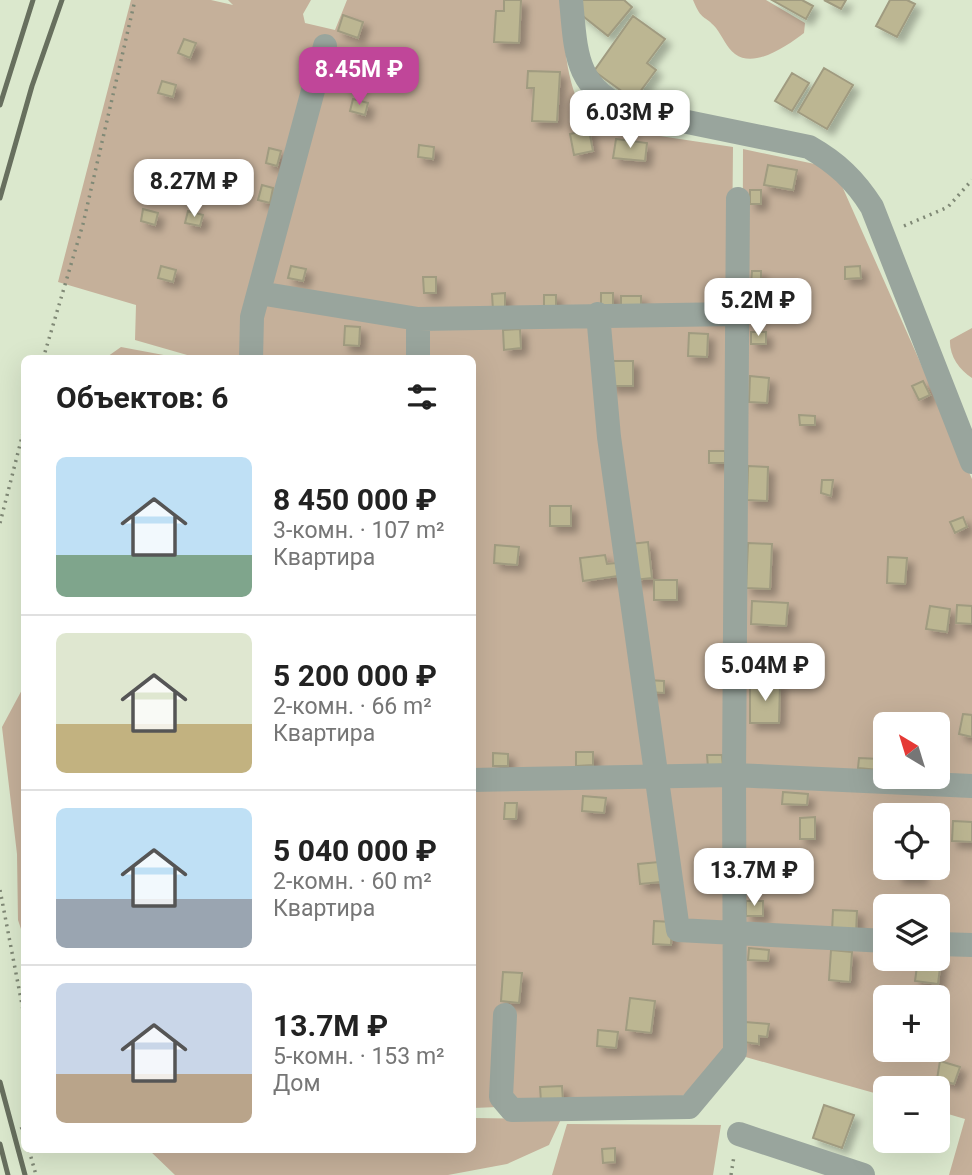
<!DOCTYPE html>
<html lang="ru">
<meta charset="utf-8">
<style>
:root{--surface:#fff;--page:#f2f2f2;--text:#222;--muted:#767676;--line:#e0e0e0;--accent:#c04699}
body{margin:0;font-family:Roboto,sans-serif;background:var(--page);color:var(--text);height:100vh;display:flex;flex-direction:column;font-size:26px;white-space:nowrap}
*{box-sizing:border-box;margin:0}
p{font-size:23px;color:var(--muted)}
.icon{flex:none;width:38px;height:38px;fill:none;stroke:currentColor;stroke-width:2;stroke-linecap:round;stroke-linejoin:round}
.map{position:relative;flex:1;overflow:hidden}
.sheet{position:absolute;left:21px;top:355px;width:455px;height:798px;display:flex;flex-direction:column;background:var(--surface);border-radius:10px;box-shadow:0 7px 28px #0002}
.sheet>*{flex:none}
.needle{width:46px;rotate:322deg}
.buttons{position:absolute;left:873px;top:712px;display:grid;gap:14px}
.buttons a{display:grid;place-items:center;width:77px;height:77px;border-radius:10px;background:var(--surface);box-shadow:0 7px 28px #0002;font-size:35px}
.price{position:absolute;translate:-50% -60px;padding:0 16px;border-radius:14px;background:#fff;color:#222;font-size:23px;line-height:46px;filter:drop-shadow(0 2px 4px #0008)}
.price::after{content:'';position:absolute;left:50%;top:42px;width:21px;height:16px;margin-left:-10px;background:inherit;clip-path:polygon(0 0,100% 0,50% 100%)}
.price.selected{background:var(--accent);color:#fff}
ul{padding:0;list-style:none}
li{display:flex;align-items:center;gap:21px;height:175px;padding:0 35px}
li+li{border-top:2px solid var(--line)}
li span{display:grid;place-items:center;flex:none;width:196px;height:140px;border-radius:10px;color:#555}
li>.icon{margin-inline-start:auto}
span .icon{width:84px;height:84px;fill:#fffc;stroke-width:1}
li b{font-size:30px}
h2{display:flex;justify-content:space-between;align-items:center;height:84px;padding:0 35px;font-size:30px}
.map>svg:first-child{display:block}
.green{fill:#c5b09a;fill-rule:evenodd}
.building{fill:#bcb692;stroke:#a09b80;stroke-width:2;filter:url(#shadow)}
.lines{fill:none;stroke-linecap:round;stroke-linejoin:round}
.path{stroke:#808976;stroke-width:3.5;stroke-dasharray:2 5;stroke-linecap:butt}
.minor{stroke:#99a59d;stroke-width:24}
.rail{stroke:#676f5e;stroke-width:5}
</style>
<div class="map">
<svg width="972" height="1175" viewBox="0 0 972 1175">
<defs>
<filter id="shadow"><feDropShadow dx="6" dy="6" stdDeviation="3.5" flood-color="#0004"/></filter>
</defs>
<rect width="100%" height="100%" fill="#dbe8cd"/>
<!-- green -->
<path class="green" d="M131,0h80l22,5 -5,-5h83l-8,14 2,9 30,7 12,-30h215c3,45 2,90 31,126l140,21 -6,625 -254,1 -1,-414h-271l-66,-19 1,-35 -78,-23z
M693,0h73l39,23 -1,10c-16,12 -49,36 -69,21 -9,-7 -12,-17 -19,-26 -12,-14 -14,-6 -23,-28z
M743,149l91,19 138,311v297l-34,-1v-51h-52l-1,48 -144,-6z
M972,328v50c-13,-8 -23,-23 -22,-38z
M121,347l64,12h-81z
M24,686v252l-6,-18 -1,-66 -15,-127z
M725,782l4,272 -51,46 -205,8 -1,-324z
M740,782l232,15v378h-23l16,-56 -27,-8v-23h-52l-1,8 -143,-40zM886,816h52v52h-52zM886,906h52v53h-52zM886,998h52v52h-52z
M473,1118l88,1 -12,26 -42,19 -59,11h-273l-26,-25h323z
M567,1124l154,1 -8,50h-161z"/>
<!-- building -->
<path class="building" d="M504,0h17l-2,43 -25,-1 2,-31h8z
M578,0h46l8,7 -24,29 -29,-23z
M772,0h30l11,6 -7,13z
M824,0h22l-5,9z
M890,0h17l8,4 -18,33 -21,-11z
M343,15l20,7 -5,16 -20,-7z
M633,16l32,23 -18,24 9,7 -22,30 -40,-29z
M184,39l12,4 -6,15 -12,-5z
M824,68l29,17 -26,44 -29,-17z
M528,71l32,1 -3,50 -25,-1 2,-33h-7z
M792,73l17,10 -17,28 -17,-10z
M162,81l14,4 -3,12 -15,-4z
M353,99l15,4 -3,12 -15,-4z
M589,130l4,21 -19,4 -4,-21z
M616,139l31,4 -2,18 -32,-3z
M419,145l15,2 -1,12 -15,-2z
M269,148l12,3 -4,15 -11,-3z
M768,165l29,5 -4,20 -29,-5z
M262,185l11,3 -3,15 -12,-3z
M750,190h11v14h-11z
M143,209l15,4 -3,12 -14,-4z
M188,211l15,4 -3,11 -15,-3z
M161,266l15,4 -3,12 -15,-4z
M291,266l15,3 -3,12 -15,-3z
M860,266l1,12 -16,1v-12z
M752,271h9v13h-10z
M423,277h13v16h-12z
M505,293v16l-12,1 -1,-16z
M601,293h12v15h-12z
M544,295h12v15h-12z
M621,296h20v12h-20z
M345,326l15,1 -1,19 -15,-1z
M520,329l1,19 -17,2 -1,-20z
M751,332h15v12h-15z
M689,333l19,1 -1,23 -19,-1z
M610,361h23v25h-23z
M750,376l19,2 -2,25 -18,-1z
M923,381l7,14 -11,5 -7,-14z
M799,415l16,1v9h-15z
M709,451h16v12h-16z
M748,466l20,1 -1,34 -20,-1z
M822,480h11l-2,16 -10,-3z
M550,506h21v20h-21z
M963,517l4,10 -12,6 -5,-11z
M648,542l4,36 -18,2 -4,-36z
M748,543l24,1 -2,45 -24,-1z
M495,545l24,2 -2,18 -23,-2z
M605,555l2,9 9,-1 2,13 -35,5 -3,-23z
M888,557l19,1 -2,26 -18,-1z
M654,580h23v20h-23z
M752,601l36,2 -2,23 -35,-2z
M957,605l15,1v18l-16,-1z
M930,606l20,3 -3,23 -21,-3z
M648,680l16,1v12l-16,-1z
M750,683h30l-1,40h-29z
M963,714l9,1v22l-13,-3z
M576,752h17v13l-17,1z
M493,753l15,1v12h-15z
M707,755h15l1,12 -15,1z
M859,758l21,1 -1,11 -21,-2z
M783,792l25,2 -1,11 -25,-1z
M583,796l23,2 -2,15 -22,-2z
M505,803h12l-1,16h-12z
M815,817v22h-15v-21z
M953,821l19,1v20l-20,-1z
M659,862l2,20 -21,2 -2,-20z
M897,868h24v10l-24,-1z
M746,901h17v15h-17z
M833,910l24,1 -1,22 -24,-1z
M654,921l18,1 -1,23 -18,-1z
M749,948l20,2 -1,11 -20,-1z
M831,950l21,2 -2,30 -21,-2z
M918,959h23l-3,25 -23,-3z
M503,972l19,1 -3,30 -18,-2z
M630,998l25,3 -4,32 -25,-3z
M745,1022l24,2 -2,13 -8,-1v8l-16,-2z
M598,1030l20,2 -2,16 -19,-2z
M940,1061l20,6 -6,17 -17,-5z
M562,1086l1,15 -22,1 -1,-15z
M824,1105l30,10 -12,33 -29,-10z
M615,1148v14l-12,1 -1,-14z"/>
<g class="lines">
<!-- path -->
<path class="path" d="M904,226l44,-19 24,-27
M43,359l40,-135 52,-224
M0,523l24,-94
M0,890l24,125
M24,1121l-3,5 3,10
M29,1150l7,25
M731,1175l3,-19"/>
<!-- minor -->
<path class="minor" d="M571,0c5,51 3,89 58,110l180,37c28,16 46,33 63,60l100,255
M259,293l159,26 319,-5
M598,314l11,123 69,493 208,11
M418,319v40
M251,359l1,-42 73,-271
M472,780l262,-5 238,11
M938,944l34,1
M505,1015l-4,82 11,13 177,-3 46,-55 -1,-277 4,-576
M739,1134l124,41"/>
<!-- rail -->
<path class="rail" d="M0,105l33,-105
M0,198l32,-112 30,-86
M0,1082l25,93
M0,1144l8,31"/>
</g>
</svg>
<div class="buttons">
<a><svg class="needle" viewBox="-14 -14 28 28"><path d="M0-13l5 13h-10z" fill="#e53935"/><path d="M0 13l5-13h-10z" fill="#767676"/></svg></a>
<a><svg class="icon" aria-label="locate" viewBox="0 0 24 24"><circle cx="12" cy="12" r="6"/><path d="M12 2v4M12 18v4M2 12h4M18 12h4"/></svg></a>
<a><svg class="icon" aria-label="layers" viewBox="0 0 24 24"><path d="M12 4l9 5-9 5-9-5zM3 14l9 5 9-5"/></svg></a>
<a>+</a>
<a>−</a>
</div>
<b class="price selected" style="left:359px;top:107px">8.45M ₽</b>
<b class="price" style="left:630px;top:150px">6.03M ₽</b>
<b class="price" style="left:194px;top:219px">8.27M ₽</b>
<b class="price" style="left:758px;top:338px">5.2M ₽</b>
<b class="price" style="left:765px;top:703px">5.04M ₽</b>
<b class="price" style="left:754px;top:908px">13.7M ₽</b>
<section class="sheet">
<h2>Объектов: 6<svg class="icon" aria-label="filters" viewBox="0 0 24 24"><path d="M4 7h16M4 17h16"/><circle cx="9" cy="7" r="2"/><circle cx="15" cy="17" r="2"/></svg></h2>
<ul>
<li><span style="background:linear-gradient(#bfe0f5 70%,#7fa58c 0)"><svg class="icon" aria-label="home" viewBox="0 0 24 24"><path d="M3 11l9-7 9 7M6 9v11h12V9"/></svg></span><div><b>8 450 000 ₽</b><p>3-комн. · 107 m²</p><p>Квартира</p></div></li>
<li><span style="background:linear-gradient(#dfe7d0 65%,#c2b280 0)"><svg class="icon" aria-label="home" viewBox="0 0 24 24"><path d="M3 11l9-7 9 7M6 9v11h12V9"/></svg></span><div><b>5 200 000 ₽</b><p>2-комн. · 66 m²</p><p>Квартира</p></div></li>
<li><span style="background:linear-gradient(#bfe0f5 65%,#9aa5b1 0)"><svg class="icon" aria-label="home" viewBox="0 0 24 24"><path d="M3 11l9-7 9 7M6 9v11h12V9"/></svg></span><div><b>5 040 000 ₽</b><p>2-комн. · 60 m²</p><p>Квартира</p></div></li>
<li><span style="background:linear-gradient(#c9d6e8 65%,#b9a48a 0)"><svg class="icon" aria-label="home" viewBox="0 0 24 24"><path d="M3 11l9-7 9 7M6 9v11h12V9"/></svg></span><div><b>13.7M ₽</b><p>5-комн. · 153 m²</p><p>Дом</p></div></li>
</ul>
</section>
</div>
